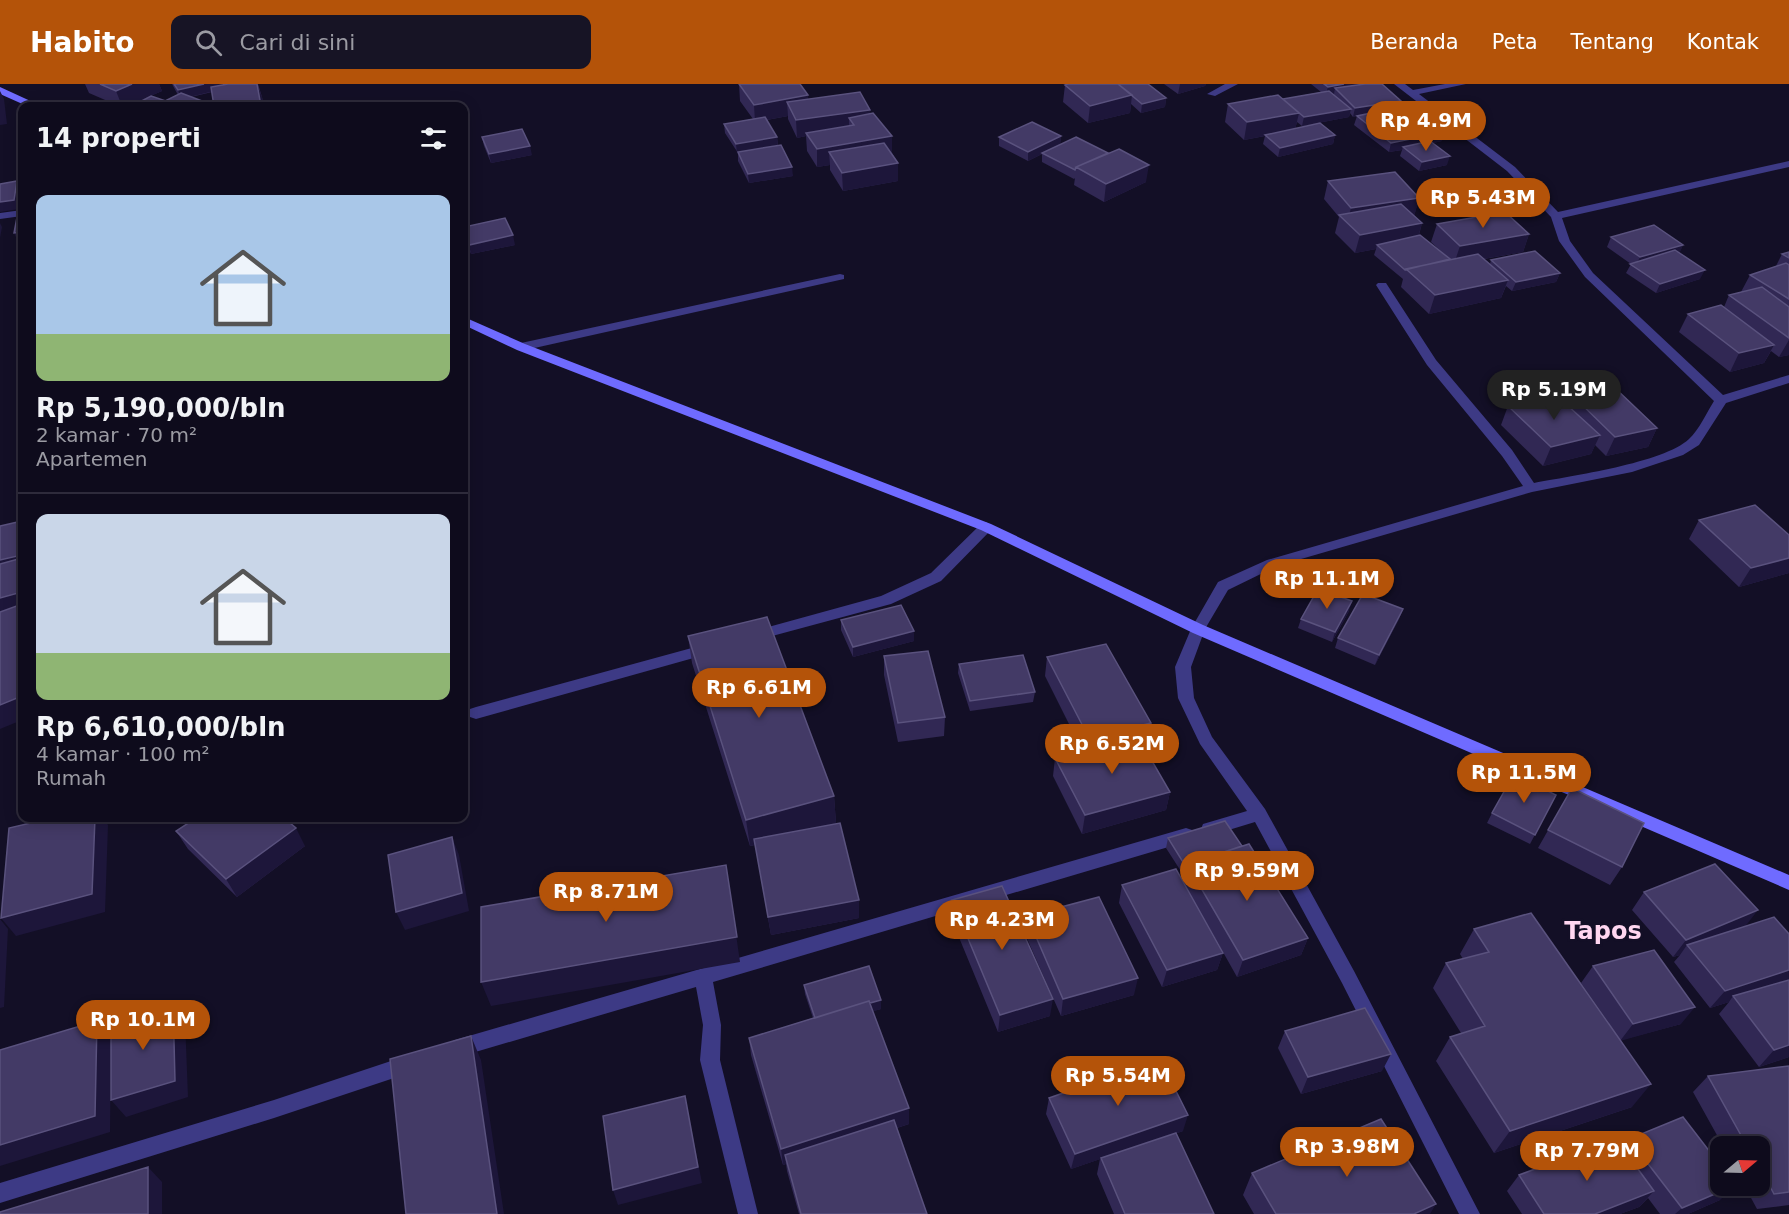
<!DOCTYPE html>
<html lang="id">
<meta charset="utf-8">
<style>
:root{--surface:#0e0b1c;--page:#171425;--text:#f1f3f6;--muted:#9b9ba3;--line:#2e2b3b;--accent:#b45309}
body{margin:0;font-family:"DejaVu Sans",sans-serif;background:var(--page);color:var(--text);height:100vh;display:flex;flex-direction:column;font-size:22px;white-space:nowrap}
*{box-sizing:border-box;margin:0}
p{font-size:20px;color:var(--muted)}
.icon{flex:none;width:33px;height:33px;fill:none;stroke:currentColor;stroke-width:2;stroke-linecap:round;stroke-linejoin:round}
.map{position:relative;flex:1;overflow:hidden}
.drawer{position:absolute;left:18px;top:18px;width:450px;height:720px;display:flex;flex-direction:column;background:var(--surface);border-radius:12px;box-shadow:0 3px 15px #0003,0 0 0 2px var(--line)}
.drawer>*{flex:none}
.needle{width:39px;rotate:71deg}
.fabs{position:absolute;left:1710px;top:1052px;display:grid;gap:12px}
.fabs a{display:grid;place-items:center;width:60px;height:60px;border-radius:12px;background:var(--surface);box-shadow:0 3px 15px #0003,0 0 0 2px var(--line);font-size:30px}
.price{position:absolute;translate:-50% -51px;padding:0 14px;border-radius:21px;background:var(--accent);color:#fff;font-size:20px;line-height:39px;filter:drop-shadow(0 2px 3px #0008)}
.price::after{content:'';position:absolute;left:50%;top:36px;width:18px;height:14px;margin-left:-9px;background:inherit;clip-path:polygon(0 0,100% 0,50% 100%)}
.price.selected{background:#222;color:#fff}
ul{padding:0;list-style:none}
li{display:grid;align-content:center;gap:12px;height:318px;padding:0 18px}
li+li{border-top:2px solid var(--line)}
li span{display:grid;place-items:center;height:186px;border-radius:12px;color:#555}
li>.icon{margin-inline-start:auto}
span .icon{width:108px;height:108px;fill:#fffc;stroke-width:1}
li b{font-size:26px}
h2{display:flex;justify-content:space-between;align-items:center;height:72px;padding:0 18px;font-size:26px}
header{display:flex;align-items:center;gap:36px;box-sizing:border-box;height:84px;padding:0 30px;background:var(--accent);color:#fff}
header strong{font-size:28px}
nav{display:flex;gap:33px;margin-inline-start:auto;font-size:21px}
.search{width:420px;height:54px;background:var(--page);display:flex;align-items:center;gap:15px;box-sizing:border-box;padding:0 21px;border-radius:12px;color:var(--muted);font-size:22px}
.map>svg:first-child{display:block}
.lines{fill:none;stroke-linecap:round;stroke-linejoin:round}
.lane{fill:#3d3a85;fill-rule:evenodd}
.street{fill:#3d3a85;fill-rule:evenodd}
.secondary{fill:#6f6bff;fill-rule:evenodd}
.wall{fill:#312854}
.shaded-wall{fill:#1d163a}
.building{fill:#433a66;stroke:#5a527e;stroke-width:1.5}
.labels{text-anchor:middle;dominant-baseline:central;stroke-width:6;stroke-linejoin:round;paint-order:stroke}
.quarter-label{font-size:24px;font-weight:bold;fill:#ffd6f0;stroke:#130f26}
</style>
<header>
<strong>Habito</strong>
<div class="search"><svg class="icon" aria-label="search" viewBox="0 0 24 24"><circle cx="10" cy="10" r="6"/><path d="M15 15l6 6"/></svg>Cari di sini</div>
<nav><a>Beranda</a><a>Peta</a><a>Tentang</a><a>Kontak</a></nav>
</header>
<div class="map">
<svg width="1789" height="1130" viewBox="0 0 1789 1130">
<rect width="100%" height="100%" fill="#130f26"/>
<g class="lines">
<!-- lane -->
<path class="lane" d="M840,190l4,1v4l-323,72 -6,-4 6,-4z"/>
<!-- street -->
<path class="street" d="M1225,0h13l-23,12 -8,-2z
M1394,0h11l8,6 32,-6h21l-47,10 96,73 43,45 231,-51v6l-227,51 8,23 23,32 130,122 66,-20v8l-63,20 -27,42 -16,10 -51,17 -100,20 -255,74 -49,24 -23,39 -14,38 3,31 18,39 53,72 89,162 126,243h-21l-117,-231 -87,-161 -46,14 -6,-2 -2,-5 2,-5 44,-13 -47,-67 -22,-46 -3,-31 16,-38 27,-47 49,-22 256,-74 -21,-30 -75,-91 -51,-80 2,-2h8l50,77 76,90 22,33c36,-7 130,-20 155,-44 10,-9 18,-27 25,-38l-129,-124 -26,-36 -8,-24 -44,-46z
M22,126v6l-22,3v-6z
M986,438l7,5 -2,3 -50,51 -50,23 -137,37 -5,-1 -2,-4 2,-4 5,-1 127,-35 50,-23 50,-49z
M710,559l5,1 2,4 -2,4 -239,67 -6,-2 -2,-4 2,-4 6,-2z
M1186,744l6,2 2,5 -2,5 -479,142 8,43 -1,35 38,154h-20l-38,-154 3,-35 -7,-38 -241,71 -7,-3 -2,-6 2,-6 7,-3z
M409,971l7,3 3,6 -3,6 -7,3 -135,45 -274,85v-20l274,-83z"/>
<!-- secondary -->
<path class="secondary" d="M0,3l37,17 2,2h-12l-27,-12z
M464,233l61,27 466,180 212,101 586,250v15l-596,-257 -212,-103 -464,-180 -53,-25z"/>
</g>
<!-- wall -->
<path class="wall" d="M85,0h74l3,7 -35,15h-8l-30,-13z
M172,0h86l4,13 2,9h-50l-2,-14 -21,5 -25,4 12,-6z
M739,0l69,15 62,11v4l22,22v17l6,10v18l-55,10 -13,-21v-5l-13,2 -10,-16 -1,-15 -9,2 -9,-19v-3l-21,4 10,17 1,9 15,30 -44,7 -11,-22v-8l-13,-20 -1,-9 29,-5 -13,-18z
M1164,0h42l-1,2 -27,8z
M1311,0h71l19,17 -2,7 43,33 -9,2 14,22 -28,6 -19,-15 2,-6 -13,2 -35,-27 3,-9 -4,1 -3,-4 -1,4 -47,9 -5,-4 -2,7 40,6 -2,9 -55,13 -15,-13 2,-8 -21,4 -19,-18 3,-18 55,-5 38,-7z
M1065,1l101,13 -1,9 -24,6 -10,-9 -1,9 -42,10 -25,-21z
M1061,52l-1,8 86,38 -42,20 -30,-17 1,-7 -1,1 -32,-17v-8l-14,7 -29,-15v-9z
M482,53l50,18 -41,8 -7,-17z
M1328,97l91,17 -5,18 8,7 -3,12 26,20 -14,-13 6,-18 92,10 -6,18 -39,7 6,5 1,-4 69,13 -4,9 -44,9 -6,-5 -5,12 -72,16 -28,-27 2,-8 -29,-24 2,-6 -21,4 -20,-20 4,-16 -15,-18z
M464,143l51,18 -44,9 -7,-19z
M1611,153l72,8 -4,8 21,26 -44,14 -30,-20 5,-9 -24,-17z
M1789,168v103l-10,2 -8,-6 -7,12 -34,9 -51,-40 9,-18 36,-7 5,-12 12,-3 9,-17 26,-9 6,-12z
M1574,313l83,31 -9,19 -42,9 -11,-11 -4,9 -48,12 -42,-41 7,-19 62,2z
M1699,436l90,15v38l-50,14 -50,-48z
M1403,525l-4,10 -24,46 -40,-17 3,-10z
M1349,527l-17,31 -34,-14 3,-9z
M841,536l73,21 -61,16 -12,-27z
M688,552l146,160 2,27 -14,3 37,74v18l-88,17 -16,-90 -5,1 -58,-183z
M884,572l61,61 -1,19 -46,6 -14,-67z
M1047,573l100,85 -5,1 28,49 -4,18 -84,24 -29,-58 2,-18 27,-8 -37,-74z
M959,580l76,28 -2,10 -63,9 -12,-38z
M1572,704l50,79 -12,18 -72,-37z
M1556,711l-26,49 -43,-21 5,-10z
M176,747l129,15 -68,51 -49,-48z
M1168,754l74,8 66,92 -7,17 -64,22 -32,-57 18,33 -6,17 -55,17 -43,-84 3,-18 61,-4 1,-5 -18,-28z
M1644,808l102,34 43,8v123l-30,10 -40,-53 10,-12 -19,6 -36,-46 6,-7 -7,2 -41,-47z
M952,816l98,116 -52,16 -47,-114z
M1027,832l107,79 -73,21 -36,-82z
M1474,845l135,94 -28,-40 12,-17 88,58 -60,16 11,67 -138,46 -58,-92 14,-24 11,-4 -28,-45 13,-25 17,-4 -3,-5z
M804,901l77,24 -8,2 36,113 -12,4 30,86h-128l-12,-43 -1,-7 -3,1 -32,-110 -2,-17 64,-20 -8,-24z
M1285,947l97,40 -81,23 -23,-46z
M1789,982v139l-32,4 -13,-24h16v-39h-37l-30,-54 15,-16z
M1049,1014l134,33 -29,10 60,73h-100l-17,-40 3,-15 -29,10 -25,-55z
M1629,1055l91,61 -32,14h-28l-12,-16 -9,9 -19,7h-98l-15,-23 12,-16 103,-28z
M1252,1089l178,41h-176l-11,-19z"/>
<!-- shaded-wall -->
<path class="shaded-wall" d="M132,0h27l3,7 -35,15h-5l-6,-15z
M204,0h39l-62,15 -3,-9z
M257,0l5,13 2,9h-3z
M1180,0h26l-1,2 -27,8z
M1344,0h20l-29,4 -1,6 -9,2 3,-9z
M0,7l4,8 3,25 -7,1z
M808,11l1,17 -22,-10 1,14 -33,6 -1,-17z
M1132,11l-2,18 -42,10 2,-17z
M1166,14l-1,9 -24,6 1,-9z
M1401,17l-3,9 -45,7 2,-9z
M1351,25l-2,8 -47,9 2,-9z
M870,26v18l-16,-3 -5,-7v13l-43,2v3l-9,2 -1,-18z
M1299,29l-4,17 -51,10 3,-18z
M1445,48l-3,9 -37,8 -2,-2 -1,3 -13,2 2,-9z
M1335,51l-2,9 -55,13 2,-9z
M892,52v18l-63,-2 1,13 -13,2v-18z
M1061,52l-1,9 -32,16v-9z
M777,53l1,9 -41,8 -1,-10z
M530,62l2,9 -41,8 -2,-9z
M1450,72l-3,9 -28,6 3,-9z
M898,79v18l-55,10 -1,-18z
M1149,81l-3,17 -42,20 2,-18z
M792,83l1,9 -44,7 -1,-9z
M17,97l5,10v13l-2,-5 -1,10 -19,3v-10z
M1419,114l-5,19 -67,6 4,-15z
M0,139l2,4 -2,11z
M1422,139l-5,18 -40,4 -1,4 -21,4 5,-18z
M22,148v18l-8,-17z
M1529,150l-6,18 -69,12 6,-18z
M513,151l2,10 -44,9 -2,-9z
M1683,161l-4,9 -44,13 5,-10z
M1705,186l-5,9 -44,14 4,-9z
M1560,189l-4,9 -44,9 4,-9z
M1508,196l-7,18 -72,16 6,-19z
M1789,256v15l-10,2z
M1774,261l-10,18 -34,9 9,-19z
M1657,344l-9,19 -42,9 9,-19z
M1600,351l-9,19 -48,12 8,-19z
M22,471v21l-22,-6v-10z
M1789,474v15l-50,14 12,-19z
M22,508v22l-22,6v-22z
M1352,517l-3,10 -17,31 3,-10z
M1403,525l-4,10 -24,46 4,-10z
M914,547v10l-61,16v-10z
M22,612v24l-22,9v-24z
M1151,639l-4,19 -61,15 3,-19z
M1170,708l-4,18 -84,24 3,-19z
M834,712l2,27 -86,23 -4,-26z
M95,734h8l5,7 -3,87 -89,24 -15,-18z
M356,734h23l-21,4z
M296,744l9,18 -68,51 -11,-18z
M452,753l7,18 10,56 -64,19 -9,-18z
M726,781l14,97 -249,44 -10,-24z
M859,816v18l-88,17 -3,-18z
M1758,826l-14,18 -57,17 -7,10 -7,2 13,-17z
M0,835l8,10 -4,78 -4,1z
M1308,854l-7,17 -64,22 6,-17z
M1223,869l-6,17 -55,17 5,-17z
M1789,886v12l-56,14 -4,6 -19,6 15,-17z
M1138,894l-4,17 -73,21 2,-17z
M1053,915l-3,17 -52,16 2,-17z
M881,916v9l-64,19 -1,-9z
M173,918l12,17 3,78 -62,20 -15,-17z
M1695,923l-14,17 -61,17 13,-17z
M97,937l14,17 -1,94 -110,34v-21z
M471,952l10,24 23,154h-7z
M1789,961v12l-30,10 15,-17z
M1391,970l-9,17 -81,23 7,-17z
M1651,1000l-19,23 -138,46 16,-22z
M685,1012l17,87 -84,22 -5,-15z
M909,1024v16l-122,39 -2,-8 1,9 -3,1 -2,-16z
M1188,1031l-5,16 -112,38 4,-15z
M148,1083l14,15v32h-14z
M1736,1101l-16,15 -32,14h-13l7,-6z
M1654,1107l-15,16 -19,7h-25z
M1436,1120l-6,10h-16z"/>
<!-- building -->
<path class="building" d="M100,0h32l-16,7z
M174,0h30l-26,6z
M228,0h29l4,22h-47l-3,-19z
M739,0h61l8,11 -54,10z
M1068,0h50l14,11 -42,11 -25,-21z
M1118,0h30l18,14 -24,6z
M1324,0h20l-16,3z
M1365,0h17l19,17 -46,7 -20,-20z
M1329,7l22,18 -47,8 -21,-18z
M860,8l10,18 -74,10 -9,-18z
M181,9l29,11 -6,2h-49z
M1278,11l21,18 -52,9 -19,-18z
M151,12l15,5 -11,5h-23z
M1409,21l36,27 -54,11 -34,-27z
M873,29l19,23 -75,13 -11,-16 48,-8 -5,-7z
M765,33l12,20 -41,7 -12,-20z
M1032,38l29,14 -33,16 -29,-15z
M1320,39l15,12 -55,13 -15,-13z
M522,45l8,17 -41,8 -7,-17z
M1076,53l32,16 -32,14 -1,3 -33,-17z
M1430,57l20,15 -28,6 -19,-15z
M884,59l14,20 -56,10 -13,-21z
M781,61l11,22 -44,7 -10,-22z
M1119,65l30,16 -43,19 -30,-17z
M22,87v20l-5,1 2,-20z
M1395,88l24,26 -68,10 -23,-27z
M17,97l-3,19 -14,2v-18z
M1401,120l21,19 -62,12 -21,-20z
M22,127v21l-8,1 4,-21z
M1505,128l24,22 -69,12 -23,-22z
M505,134l8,17 -44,10 -5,-13v-5z
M1654,141l29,20 -43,12 -29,-20z
M1420,151l30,24 -45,11 -28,-25z
M1675,166l30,20 -45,14 -30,-20z
M1535,167l25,22 -44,9 -25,-22z
M1789,168v6l-7,-4z
M1478,170l30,26 -73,15 -29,-26z
M1786,179l3,2v34l-39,-24z
M1762,203l27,20v31l-60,-43z
M1721,221l53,40 -35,8 -51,-39z
M1615,304l42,40 -42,9 -41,-40z
M1556,311l44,40 -49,12 -43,-41z
M1755,421l34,30v23l-38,10 -52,-48z
M22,437v34l-22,5v-34z
M22,474v34l-22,6v-34z
M1318,505l34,12 -17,31 -34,-13z
M1363,510l40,15 -24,46 -41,-17z
M22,520v92l-22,9v-93z
M901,521l13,26 -61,16 -12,-27z
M767,533l67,179 -88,24 -58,-184z
M1106,560l45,79 -62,15 -42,-81z
M928,567l17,66 -47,6 -14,-67z
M1023,571l12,37 -65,9 -11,-37z
M1137,651l33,57 -85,23 -30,-57z
M1514,690l42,21 -21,40 -43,-22z
M1572,704l72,35 -22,44 -74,-37z
M52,734h43l-3,76 -91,24 8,-90z
M196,734h88l12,10 -70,51 -50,-48z
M1225,737l17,25 -55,18 -1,3 -18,-29z
M840,739l19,77 -91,17 -14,-78z
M452,753l10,56 -66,19 -8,-57z
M1249,760l59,94 -65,22 -56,-96z
M1715,780l43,46 -72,30 -42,-48z
M726,781l11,72 -256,45v-75z
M1176,785l47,84 -56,17 -45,-85z
M1002,802l51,113 -53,16 -48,-115z
M1099,813l39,81 -75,21 -36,-83z
M1531,829l120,171 -141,47 -60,-94 35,-11 -39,-63 43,-11 -15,-23z
M1774,833l15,17v36l-64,21 -38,-46z
M1654,866l41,57 -62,17 -40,-58z
M869,882l12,34 -11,3 -1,-2 -54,17 -11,-33z
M1789,896v65l-15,5 -41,-54z
M869,917l40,107 -128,41 -32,-111z
M173,918l2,79 -64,19v-79z
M1365,924l26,46 -83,23 -23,-46z
M97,937l-2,95 -95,29v-95z
M471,952l26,178h-91l-16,-155z
M1160,975l28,56 -113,39 -26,-56z
M1789,982v126l-15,2 -14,-26v-22h-13l-39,-70z
M685,1012l13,71 -85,23 -10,-74z
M1683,1033l37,48v20h16l-54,23 -53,-69z
M1381,1035l55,85 -22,10h-138l-24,-41z
M894,1036l33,94h-126l-16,-59z
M1176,1049l38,81h-89l-24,-56z
M1616,1055l38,52 -59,23h-51l-25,-39z
M148,1083v47h-148v-2z"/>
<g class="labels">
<!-- quarter labels -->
<g class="quarter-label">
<text x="1603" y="847">Tapos</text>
</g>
</g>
</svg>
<div class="fabs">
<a><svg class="needle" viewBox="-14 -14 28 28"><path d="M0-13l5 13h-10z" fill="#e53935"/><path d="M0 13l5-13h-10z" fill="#9b9ba3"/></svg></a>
</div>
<b class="price" style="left:1426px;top:68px">Rp 4.9M</b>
<b class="price" style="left:1483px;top:145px">Rp 5.43M</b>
<b class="price selected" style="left:1554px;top:337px">Rp 5.19M</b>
<b class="price" style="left:1327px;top:526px">Rp 11.1M</b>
<b class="price" style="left:759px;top:635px">Rp 6.61M</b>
<b class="price" style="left:1112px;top:691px">Rp 6.52M</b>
<b class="price" style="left:1524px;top:720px">Rp 11.5M</b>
<b class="price" style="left:1247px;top:818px">Rp 9.59M</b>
<b class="price" style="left:606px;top:839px">Rp 8.71M</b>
<b class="price" style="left:1002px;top:867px">Rp 4.23M</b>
<b class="price" style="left:143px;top:967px">Rp 10.1M</b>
<b class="price" style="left:1118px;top:1023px">Rp 5.54M</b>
<b class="price" style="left:1347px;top:1094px">Rp 3.98M</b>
<b class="price" style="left:1587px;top:1098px">Rp 7.79M</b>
<section class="drawer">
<h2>14 properti<svg class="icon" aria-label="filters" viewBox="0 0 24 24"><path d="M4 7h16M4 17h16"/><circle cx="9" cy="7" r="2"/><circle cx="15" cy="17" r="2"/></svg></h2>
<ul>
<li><span style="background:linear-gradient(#a9c7e8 75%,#8fb573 0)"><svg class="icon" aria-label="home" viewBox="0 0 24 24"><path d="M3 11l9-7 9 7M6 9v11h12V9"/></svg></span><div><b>Rp 5,190,000/bln</b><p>2 kamar · 70 m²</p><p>Apartemen</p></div></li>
<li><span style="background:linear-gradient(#c9d6e8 75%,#8fb573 0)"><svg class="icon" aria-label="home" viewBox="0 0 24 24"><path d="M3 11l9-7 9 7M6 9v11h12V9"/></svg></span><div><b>Rp 6,610,000/bln</b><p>4 kamar · 100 m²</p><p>Rumah</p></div></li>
</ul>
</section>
</div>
